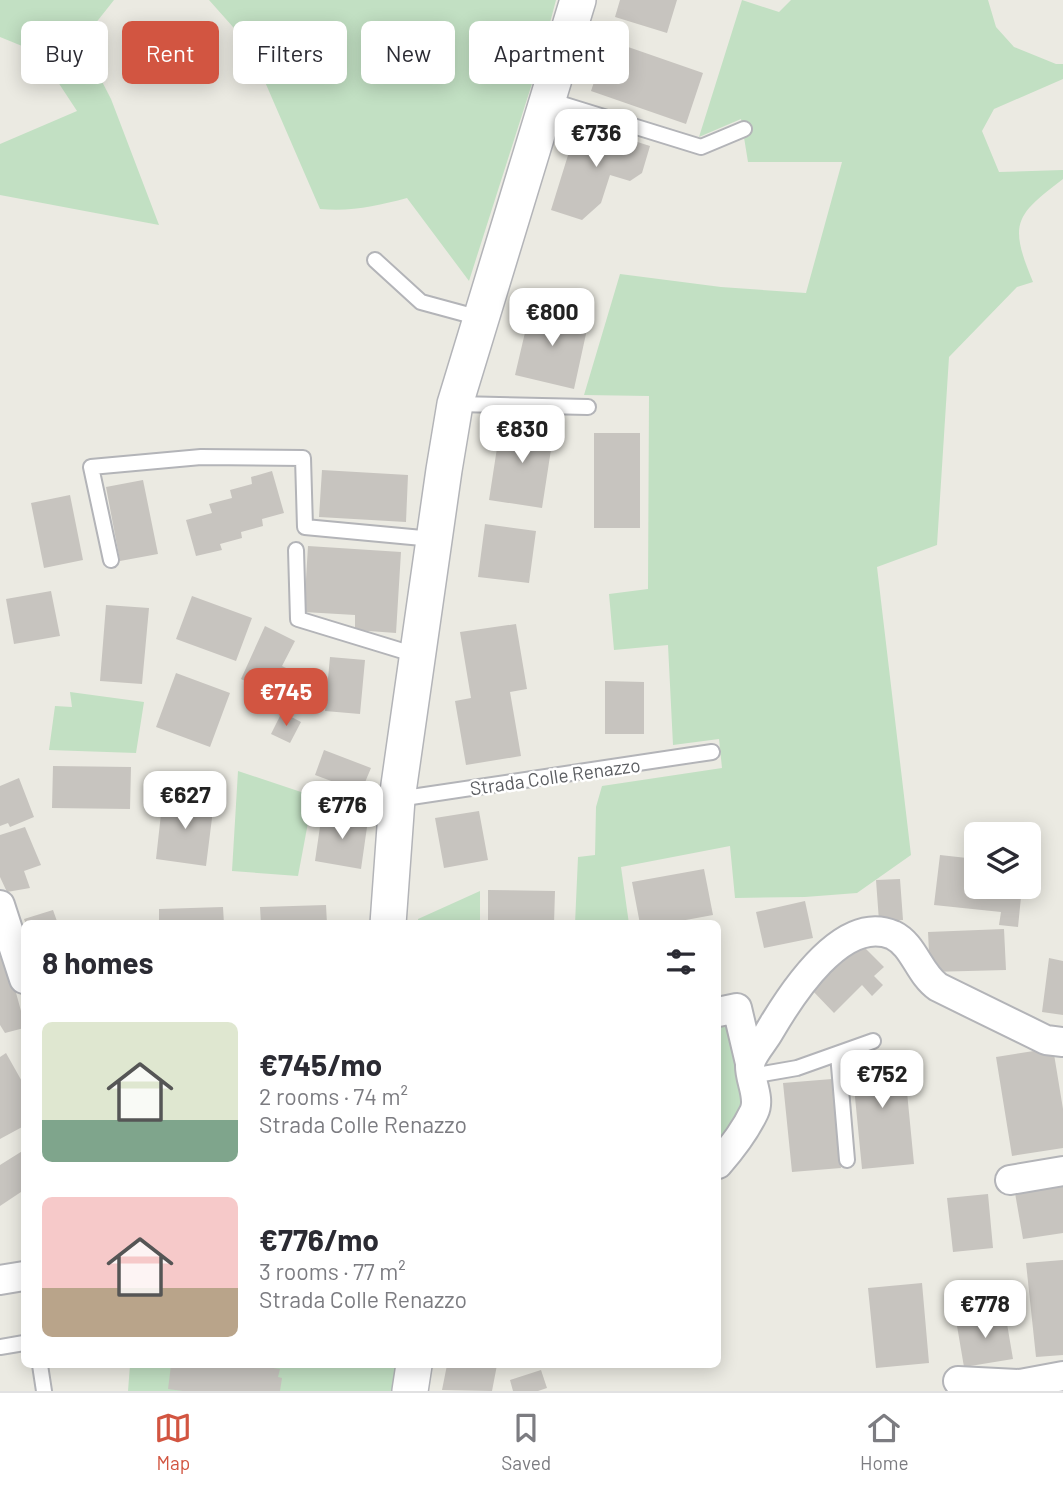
<!DOCTYPE html>
<meta charset="utf-8">
<style>
:root{--surface:#fff;--page:#f7f7f7;--text:#2b2b33;--muted:#7c7c81;--line:#e1e1e2;--accent:#d25541}
body{margin:0;font-family:Barlow,sans-serif;background:var(--page);color:var(--text);height:100vh;display:flex;flex-direction:column;font-size:26px;white-space:nowrap}
*{box-sizing:border-box;margin:0}
p{font-size:23px;color:var(--muted)}
.icon{flex:none;width:38px;height:38px;fill:none;stroke:currentColor;stroke-width:2;stroke-linecap:round;stroke-linejoin:round}
.map{position:relative;flex:1;overflow:hidden}
.sheet{position:absolute;left:21px;top:920px;width:700px;height:448px;display:flex;flex-direction:column;background:var(--surface);border-radius:10px;box-shadow:0 4px 18px #0003}
.sheet>*{flex:none}
.top-card{position:absolute;left:21px;top:21px;width:700px;height:63px;display:flex;gap:14px}
.tools{position:absolute;left:964px;top:822px;display:grid;gap:14px}
.tools a{display:grid;place-items:center;width:77px;height:77px;border-radius:10px;background:var(--surface);box-shadow:0 4px 18px #0003;font-size:35px}
.price{position:absolute;translate:-50% -60px;padding:0 16px;border-radius:14px;background:#fff;color:#222;font-size:23px;line-height:46px;filter:drop-shadow(0 2px 4px #0008)}
.price::after{content:'';position:absolute;left:50%;top:42px;width:21px;height:16px;margin-left:-10px;background:inherit;clip-path:polygon(0 0,100% 0,50% 100%)}
.price.selected{background:var(--accent);color:#fff}
ul{padding:0;list-style:none}
li{display:flex;align-items:center;gap:21px;height:175px;padding:0 21px}
li span{display:grid;place-items:center;flex:none;width:196px;height:140px;border-radius:10px;color:#555}
li>.icon{margin-inline-start:auto}
span .icon{width:84px;height:84px;fill:#fffc;stroke-width:1}
li b{font-size:30px}
h2{display:flex;justify-content:space-between;align-items:center;height:84px;padding:0 21px;font-size:30px}
.tag{padding:0 24px;border-radius:10px;background:var(--surface);box-shadow:0 4px 18px #0003;font-size:24px;line-height:63px}
.tag.selected{background:var(--accent);color:#fff}
.tabs{display:flex;justify-content:space-around;align-items:center;height:98px;border-top:2px solid var(--line);background:var(--surface);font-size:19px;color:var(--muted)}
.tabs a{display:grid;justify-items:center;gap:4px}
.tabs .selected{color:var(--accent)}
.map>svg:first-child{display:block}
.green{fill:#c2e0c3}
.building{fill:#c7c4bf}
.lines{fill:none;stroke-linecap:round;stroke-linejoin:round}
.service-casing{stroke:#b3b4b8;stroke-width:18}
.minor-casing{stroke:#b3b4b8;stroke-width:32}
.tertiary-casing{stroke:#b3b4b8;stroke-width:38}
.service{stroke:#fff;stroke-width:14}
.minor{stroke:#fff;stroke-width:28}
.tertiary{stroke:#fff;stroke-width:35}
.labels{text-anchor:middle;dominant-baseline:central;stroke-width:5;stroke-linejoin:round;paint-order:stroke}
.street-label{font-size:19px;fill:#5b5d61;stroke:#fff}
</style>
<div class="map">
<svg width="1063" height="1391" viewBox="0 0 1063 1391">
<rect width="100%" height="100%" fill="#ebeae2"/>
<!-- green -->
<path class="green" d="M0,0h114l-19,24 -8,16 7,26 17,33 48,126 -159,-30v-51l77,-33 -25,-38 -25,-25 -27,-11z
M209,0h347l-13,49 -74,232 -62,-83c-30,8 -56,14 -87,11l-71,-164z
M742,0l37,12 12,-12h197l8,27 18,20 42,17h7v15l-69,30 -12,22 17,41 64,-2v9c-49,37 -54,45 -30,103l-16,5 -68,70 -12,188 -60,22 34,288 -54,38 -52,4 -70,1 -5,-52 -109,21 8,57h-54l3,-67 17,-2 1,-48 6,-21 120,-18 -3,-29 -46,6 -5,-100 -54,5 -5,-56 39,-5 1,-193 -65,-1 36,-121 101,13 85,6 36,-131h-94l-7,-43 -42,18z
M70,692l74,10 -8,51 -87,-3 6,-44 17,1z
M238,771l75,25 -15,80 -66,-5z
M480,891v33h-62v-5z
M731,1022l17,89 -30,46v-132z
M130,1365h271l-4,26h-269z"/>
<!-- building -->
<path class="building" d="M620,0h57l-10,33 -52,-16z
M608,40l95,33 -17,51 -95,-33z
M578,123l72,23 -8,27 -12,8 -20,-6 -9,28 -19,17 -31,-10z
M531,307l58,13 -15,69 -59,-14z
M501,422l53,8 -12,78 -53,-8z
M594,433h46v95h-46z
M322,470l86,5 -2,47 -87,-5z
M272,471l12,42 -22,6 1,7 -22,6 1,6 -22,6 2,6 -26,6 -10,-36 26,-7 -3,-9 23,-6 -2,-8 22,-6 -1,-7z
M143,480l15,74 -38,7 -14,-74z
M70,495l13,65 -39,8 -13,-65z
M485,524l51,7 -7,52 -51,-6z
M308,546l93,6 -5,81 -41,-3v-15l-51,-3z
M51,591l9,45 -46,8 -8,-45z
M192,596l60,22 -16,43 -60,-22z
M106,605l43,3 -7,76 -42,-3z
M516,624l11,65 -17,3 11,64 -55,9 -11,-64 16,-3 -11,-66z
M265,626l30,15 -13,25 16,8 -15,27 -42,-22z
M330,657l35,3 -5,54 -35,-3z
M176,673l54,20 -20,54 -54,-20z
M605,681l39,1v52h-39z
M282,712l19,10 -11,21 -19,-9z
M324,750l47,18 -10,24 -46,-17z
M53,766l78,1 -1,42 -78,-1z
M19,778l15,39 -24,10 -2,-4 -8,3v-40z
M163,796l51,6 -8,64 -50,-7z
M479,811l9,49 -44,8 -9,-50z
M322,813l46,7 -7,49 -46,-8z
M25,827l16,38 -17,6 6,17 -23,4 -7,-15v-42z
M940,855l36,4v28h46l-4,40 -19,-2 2,-13 -67,-7z
M704,869l9,46 -49,9h-24l-8,-42z
M900,879l3,41 -24,1 -3,-41z
M488,890l67,1 -1,33h-66z
M805,901l8,37 -49,10 -8,-36z
M326,905l1,19h-66l-1,-17z
M223,907l1,17h-65v-15z
M53,910l5,14h-32l-2,-5z
M1004,929l2,41 -76,2 -2,-40z
M0,934l24,88v6l-19,5 -5,-8z
M858,941l26,26 -10,9 9,9 -11,11 -10,-11 -28,28 -24,-25z
M1049,958l14,3v54l-21,-3z
M1053,1048l10,61v39l-51,8 -16,-99z
M903,1051l11,113 -52,5 -11,-113z
M6,1053l18,32v41l-24,13v-82z
M832,1079l9,89 -49,4 -9,-89z
M24,1150v40l-24,16v-41z
M1063,1185v48l-40,6 -8,-46z
M988,1194l5,54 -40,4 -6,-54z
M1063,1260v95l-27,2 -10,-94z
M922,1283l7,80 -53,5 -8,-80z
M1005,1312l8,47 -49,8 -8,-47z
M171,1365h81l28,4 -2,8 4,1 -2,13h-97l-15,-2z
M447,1365h50l-5,26 -50,-1z
M541,1370l6,18 -9,3h-25l-3,-11z"/>
<g class="lines">
<!-- service casing -->
<g class="service-casing">
<path id="service" d="M549,100l152,47 43,-18
M375,260l46,42 59,16
M457,404l131,3
M296,550l2,69 118,36
M111,560l-20,-93 110,-10 102,1 2,69 128,12
M398,799l314,-47
M838,1054l9,106
M752,1076l45,-8 76,-27
M0,1347l24,-4
M40,1365l4,26"/>
</g>
<!-- minor casing -->
<g class="minor-casing">
<path id="minor" d="M0,905l24,74
M718,1012l19,-4 13,55
M718,1164c14,-16 27,-33 36,-52 7,-14 -5,-33 -4,-47 1,-10 14,-24 19,-33 21,-36 73,-119 124,-97 21,10 26,39 45,52l108,53 17,2
M1010,1180l53,-9
M0,1280l24,-4
M958,1381l62,3 43,-8"/>
</g>
<!-- tertiary casing -->
<g class="tertiary-casing">
<path id="tertiary" d="M388,924l9,-125 47,-329 11,-66 123,-404
M410,1391l4,-26"/>
</g>
<!-- service -->
<use href="#service" class="service"/>
<!-- minor -->
<use href="#minor" class="minor"/>
<!-- tertiary -->
<use href="#tertiary" class="tertiary"/>
</g>
<g class="labels">
<!-- street labels -->
<g class="street-label">
<text transform="translate(555 776) rotate(-8)">Strada Colle Renazzo</text>
</g>
</g>
</svg>
<div class="tools">
<a><svg class="icon" aria-label="layers" viewBox="0 0 24 24"><path d="M12 4l9 5-9 5-9-5zM3 14l9 5 9-5"/></svg></a>
</div>
<b class="price" style="left:596px;top:169px">€736</b>
<b class="price" style="left:552px;top:348px">€800</b>
<b class="price" style="left:522px;top:465px">€830</b>
<b class="price selected" style="left:286px;top:728px">€745</b>
<b class="price" style="left:185px;top:831px">€627</b>
<b class="price" style="left:342px;top:841px">€776</b>
<b class="price" style="left:882px;top:1110px">€752</b>
<b class="price" style="left:985px;top:1340px">€778</b>
<div class="top-card">
<a class="tag">Buy</a>
<a class="tag selected">Rent</a>
<a class="tag">Filters</a>
<a class="tag">New</a>
<a class="tag">Apartment</a>
</div>
<section class="sheet">
<h2>8 homes<svg class="icon" aria-label="filters" viewBox="0 0 24 24"><path d="M4 7h16M4 17h16"/><circle cx="9" cy="7" r="2"/><circle cx="15" cy="17" r="2"/></svg></h2>
<ul>
<li><span style="background:linear-gradient(#dfe7d0 70%,#7fa58c 0)"><svg class="icon" aria-label="home" viewBox="0 0 24 24"><path d="M3 11l9-7 9 7M6 9v11h12V9"/></svg></span><div><b>€745/mo</b><p>2 rooms · 74 m²</p><p>Strada Colle Renazzo</p></div></li>
<li><span style="background:linear-gradient(#f6c9c9 65%,#b9a48a 0)"><svg class="icon" aria-label="home" viewBox="0 0 24 24"><path d="M3 11l9-7 9 7M6 9v11h12V9"/></svg></span><div><b>€776/mo</b><p>3 rooms · 77 m²</p><p>Strada Colle Renazzo</p></div></li>
</ul>
</section>
</div>
<nav class="tabs">
<a class="selected"><svg class="icon" aria-label="map" viewBox="0 0 24 24"><path d="M3 6l6-2 6 2 6-2v14l-6 2-6-2-6 2zM9 4v14M15 6v14"/></svg>Map</a>
<a><svg class="icon" aria-label="saved" viewBox="0 0 24 24"><path d="M7 4h10v16l-5-4-5 4z"/></svg>Saved</a>
<a><svg class="icon" aria-label="home" viewBox="0 0 24 24"><path d="M3 11l9-7 9 7M6 9v11h12V9"/></svg>Home</a>
</nav>
